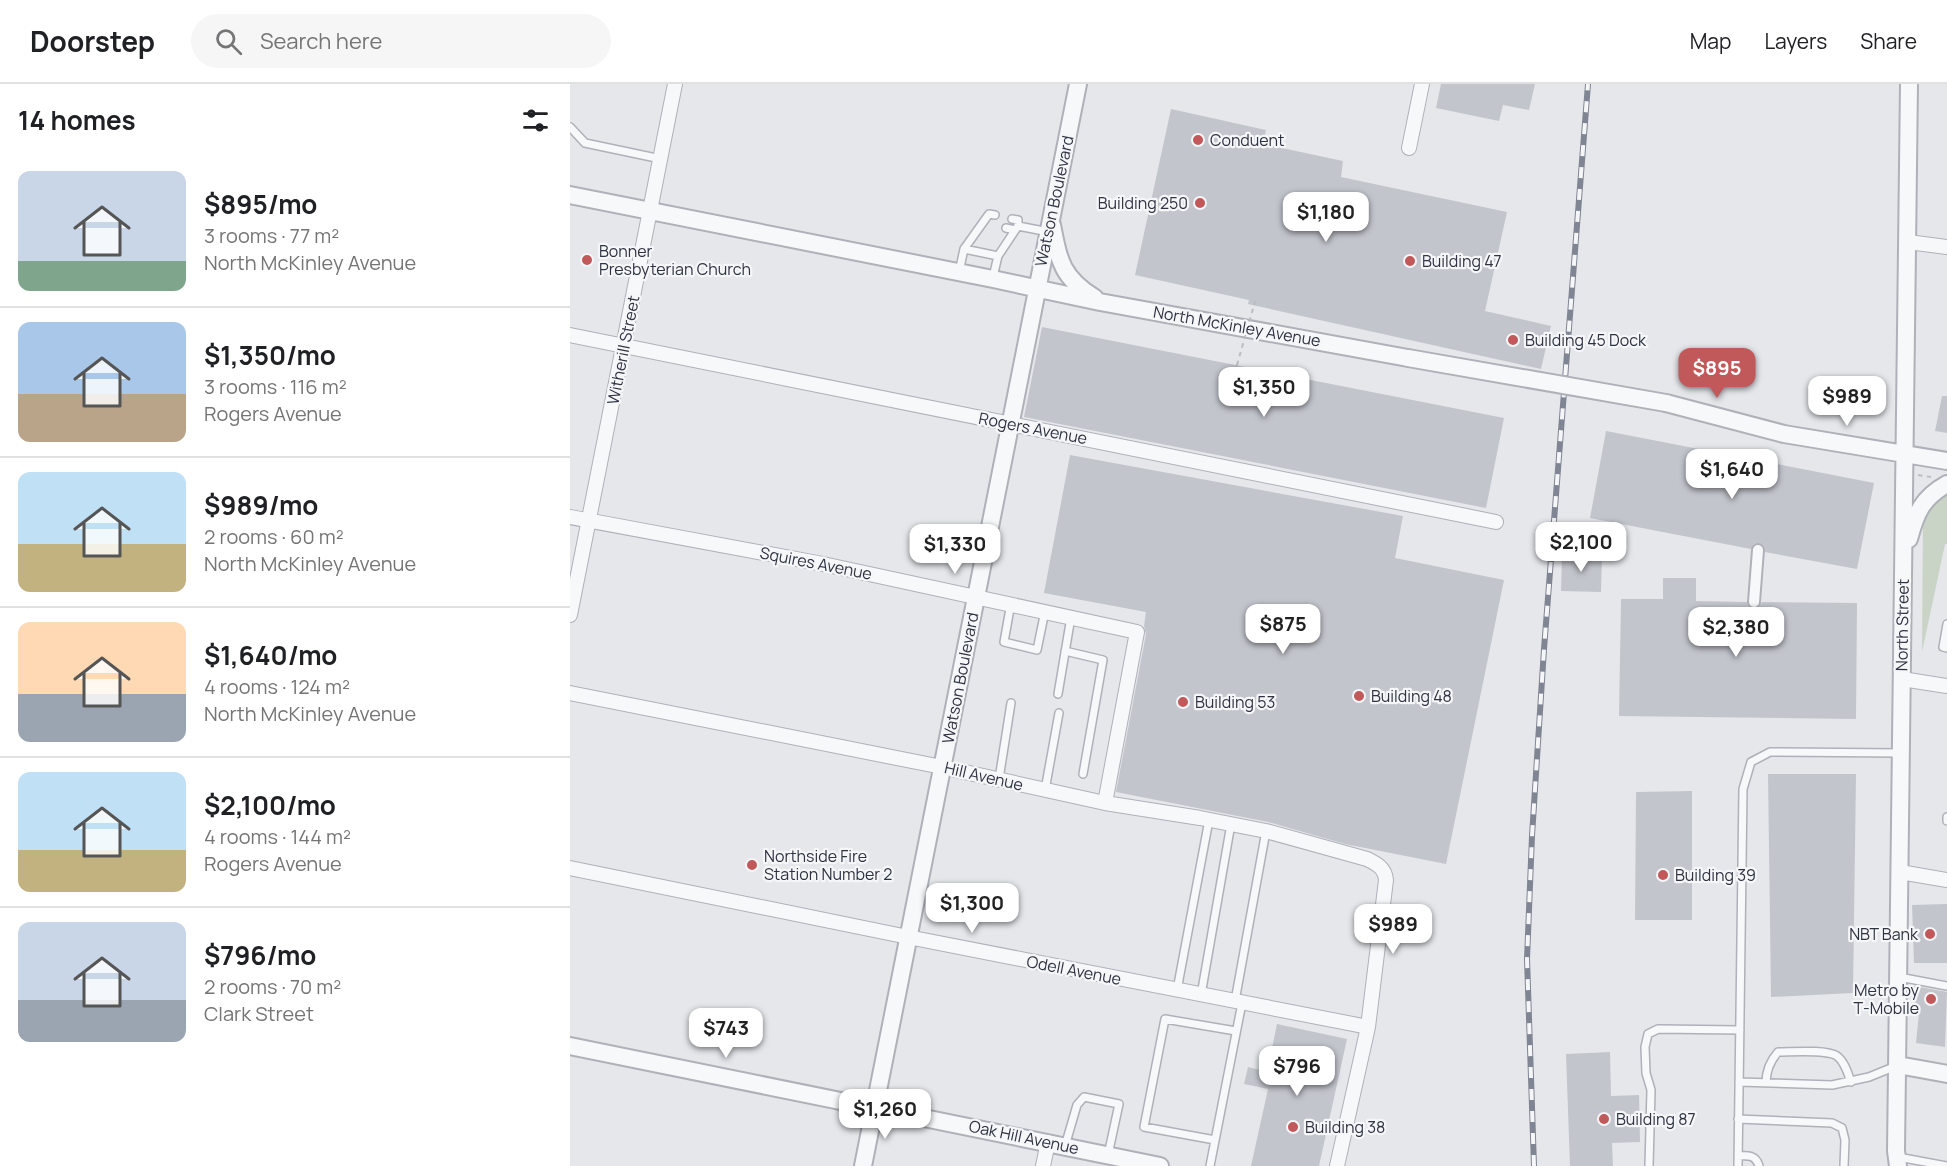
<!DOCTYPE html>
<meta charset="utf-8">
<style>
:root{--surface:#fff;--page:#f6f6f6;--text:#202124;--muted:#757577;--line:#e0e0e0;--accent:#c1595b}
body{margin:0;font-family:Manrope,sans-serif;background:var(--page);color:var(--text);height:100vh;display:flex;flex-direction:column;font-size:22px;white-space:nowrap}
*{box-sizing:border-box;margin:0}
p{font-size:20px;color:var(--muted)}
.icon{flex:none;width:33px;height:33px;fill:none;stroke:currentColor;stroke-width:2;stroke-linecap:round;stroke-linejoin:round}
.map{position:relative;flex:1;overflow:hidden}
.panel{display:flex;flex-direction:column;background:var(--surface);width:570px}
.panel>*{flex:none}
.price{position:absolute;translate:-50% -51px;padding:0 14px;border-radius:12px;background:#fff;color:#222;font-size:20px;line-height:39px;filter:drop-shadow(0 2px 3px #0008)}
.price::after{content:'';position:absolute;left:50%;top:36px;width:18px;height:14px;margin-left:-9px;background:inherit;clip-path:polygon(0 0,100% 0,50% 100%)}
.price.active{background:var(--accent);color:#fff}
ul{padding:0;list-style:none}
li{display:flex;align-items:center;gap:18px;height:150px;padding:0 18px}
li+li{border-top:2px solid var(--line)}
li span{display:grid;place-items:center;flex:none;width:168px;height:120px;border-radius:12px;color:#555}
li>.icon{margin-inline-start:auto}
span .icon{width:72px;height:72px;fill:#fffc;stroke-width:1}
li b{font-size:26px}
h2{display:flex;justify-content:space-between;align-items:center;height:72px;padding:0 18px;font-size:26px}
header{display:flex;align-items:center;gap:36px;box-sizing:border-box;height:84px;padding:0 30px;background:var(--surface);border-bottom:2px solid var(--line)}
header strong{font-size:28px}
nav{display:flex;gap:33px;margin-inline-start:auto;font-size:21px}
.search{width:420px;height:54px;background:var(--page);display:flex;align-items:center;gap:15px;box-sizing:border-box;padding:0 21px;border-radius:33px;color:var(--muted);font-size:22px}
main{display:flex;flex:1;min-height:0}
.map>svg:first-child{display:block}
.green{fill:#c9d4c7}
.building{fill:#c3c5cd}
.lines{fill:none;stroke-linecap:round;stroke-linejoin:round}
.service-casing{stroke:#aeb1b8;stroke-width:10}
.pedestrian-casing{stroke:#aeb1b8;stroke-width:14}
.minor-casing{stroke:#aeb1b8;stroke-width:16}
.tertiary-casing{stroke:#aeb1b8;stroke-width:20}
.path{stroke:#bbbdc3;stroke-width:2;stroke-dasharray:4.5 4.5;stroke-linecap:butt}
.service{stroke:#f7f8fa;stroke-width:7}
.pedestrian{stroke:#f7f8fa;stroke-width:10}
.minor{stroke:#f7f8fa;stroke-width:14}
.tertiary{stroke:#f7f8fa;stroke-width:16}
.rail-casing{stroke:#808593;stroke-width:6}
.rail{stroke:#f5f6f8;stroke-width:4;stroke-dasharray:11;stroke-linecap:butt}
.tertiary-bridge-casing{stroke:#aeb1b8;stroke-width:20;stroke-linecap:butt}
.path-bridge{stroke:#bbbdc3;stroke-width:2;stroke-dasharray:4.5 4.5;stroke-linecap:butt}
.tertiary-bridge{stroke:#f7f8fa;stroke-width:16}
.poi-dot{fill:#c1595b;stroke:#f5f6f8;stroke-width:2}
.labels{text-anchor:middle;dominant-baseline:central;stroke-width:4.5;stroke-linejoin:round;paint-order:stroke}
.poi-label{font-size:16px;fill:#2e3342;stroke:#f5f6f8;text-anchor:start}
.street-label{font-size:16px;fill:#2e3342;stroke:#f5f6f8}
</style>
<header>
<strong>Doorstep</strong>
<div class="search"><svg class="icon" aria-label="search" viewBox="0 0 24 24"><circle cx="10" cy="10" r="6"/><path d="M15 15l6 6"/></svg>Search here</div>
<nav><a>Map</a><a>Layers</a><a>Share</a></nav>
</header>
<main>
<section class="panel">
<h2>14 homes<svg class="icon" aria-label="filters" viewBox="0 0 24 24"><path d="M4 7h16M4 17h16"/><circle cx="9" cy="7" r="2"/><circle cx="15" cy="17" r="2"/></svg></h2>
<ul>
<li><span style="background:linear-gradient(#c9d6e8 75%,#7fa58c 0)"><svg class="icon" aria-label="home" viewBox="0 0 24 24"><path d="M3 11l9-7 9 7M6 9v11h12V9"/></svg></span><div><b>$895/mo</b><p>3 rooms · 77 m²</p><p>North McKinley Avenue</p></div></li>
<li><span style="background:linear-gradient(#a9c7e8 60%,#b9a48a 0)"><svg class="icon" aria-label="home" viewBox="0 0 24 24"><path d="M3 11l9-7 9 7M6 9v11h12V9"/></svg></span><div><b>$1,350/mo</b><p>3 rooms · 116 m²</p><p>Rogers Avenue</p></div></li>
<li><span style="background:linear-gradient(#bfe0f5 60%,#c2b280 0)"><svg class="icon" aria-label="home" viewBox="0 0 24 24"><path d="M3 11l9-7 9 7M6 9v11h12V9"/></svg></span><div><b>$989/mo</b><p>2 rooms · 60 m²</p><p>North McKinley Avenue</p></div></li>
<li><span style="background:linear-gradient(#ffd9b3 60%,#9aa5b1 0)"><svg class="icon" aria-label="home" viewBox="0 0 24 24"><path d="M3 11l9-7 9 7M6 9v11h12V9"/></svg></span><div><b>$1,640/mo</b><p>4 rooms · 124 m²</p><p>North McKinley Avenue</p></div></li>
<li><span style="background:linear-gradient(#bfe0f5 65%,#c2b280 0)"><svg class="icon" aria-label="home" viewBox="0 0 24 24"><path d="M3 11l9-7 9 7M6 9v11h12V9"/></svg></span><div><b>$2,100/mo</b><p>4 rooms · 144 m²</p><p>Rogers Avenue</p></div></li>
<li><span style="background:linear-gradient(#c9d6e8 65%,#9aa5b1 0)"><svg class="icon" aria-label="home" viewBox="0 0 24 24"><path d="M3 11l9-7 9 7M6 9v11h12V9"/></svg></span><div><b>$796/mo</b><p>2 rooms · 70 m²</p><p>Clark Street</p></div></li>
</ul>
</section>
<div class="map">
<svg width="1377" height="1082" viewBox="0 0 1377 1082">
<rect width="100%" height="100%" fill="#e5e7eb"/>
<!-- green -->
<path class="green" d="M1377,400v60h-2l-23,108 1,-139z"/>
<!-- building -->
<path class="building" d="M871,0h94l-6,26 -26,-5 -4,16 -63,-13z
M601,25l95,21 -3,14 80,17 -2,16 166,35 -22,99 66,15 -10,43 -293,-65 1,-4 -114,-25z
M472,243l462,91 -18,90 -462,-91z
M1372,312h5v37l-12,-2z
M1036,347l268,52 -17,86 -92,-17 -1,-6 -5,-3 -5,1 -3,5 -161,-31z
M500,371l333,61 -8,42 109,22 -58,284 -101,-20 -77,-22 -152,-30 30,-158 -2,-8 2,-14 -102,-19z
M992,469l40,2 -1,37 -40,-1z
M1093,494h33v23l51,1 1,4 5,3 5,-1 4,-6 95,1 -1,116 -237,-3 2,-117h42z
M1198,690h88l-3,219 -82,4z
M1122,707v129h-57l1,-128z
M1377,820v59h-33l-2,-58z
M1344,902l33,6 -2,55 -29,-4 3,-30 -4,-11z
M707,940l70,15 -28,127h-68l17,-77 -24,-5 4,-17 19,5z
M1040,968l1,44 28,-1 1,47 -28,1 1,23h-43l-4,-112z"/>
<g class="lines">
<!-- service casing -->
<g class="service-casing">
<path id="service" d="M0,43l15,16 76,16
M442,135l6,1v6l31,6
M436,144l9,2
M394,165l34,7 20,-30
M389,188l5,-23 25,-35 6,1
M423,193l5,-21
M441,519l-7,39 33,8 8,-39
M1377,540l-4,23 4,1
M495,567l38,9 -20,114
M488,610l13,-77
M429,695l12,-76
M475,706l14,-77
M1377,733v4
M1329,893l48,9
M607,906l32,-170
M631,911l30,-171
M665,917l31,-170
M1169,998l93,3 37,-8 27,-11
M1196,999c0,-13 4,-22 12,-31 14,0 48,-3 59,4 8,6 11,18 14,26
M1168,1035l94,4 10,5 3,12 -1,26
M645,1056l-71,-13 21,-108 71,12
M495,1062l12,-41 7,-8 35,7 -11,51
M1168,1072c10,-1 18,-1 21,10
M1328,1073l49,9
M640,1082l32,-163
M1079,1082l2,-76 -5,-17 -1,-26 3,-13 10,-5 82,1
M1168,1082l5,-377 8,-27 19,-10 131,1"/>
</g>
<!-- pedestrian casing -->
<g class="pedestrian-casing">
<path id="pedestrian" d="M1184,518l4,-52"/>
</g>
<!-- minor casing -->
<g class="minor-casing">
<path id="minor" d="M839,64l13,-64
M1338,158l39,5
M0,251l926,187
M0,433l253,47 314,68 -32,171
M0,531l105,-531
M1332,595l45,7
M0,609l372,74 163,36 95,15 66,13 101,28c10,5 18,9 19,21l-18,147 -31,139
M0,784l338,69 460,90
M1330,788l47,8
M473,1082l5,-24"/>
</g>
<!-- tertiary casing -->
<g class="tertiary-casing">
<path id="tertiary" d="M0,111l423,84 107,23 308,56
M482,141c7,36 10,53 43,73
M1096,319l118,31 163,27
M1339,455c7,-26 13,-41 38,-55
M0,962l590,120
M1328,981l49,9
M293,1082l215,-1082
M1328,1082l-2,-15 13,-1067"/>
</g>
<!-- path -->
<path class="path" d="M684,221l2,-6
M666,284l1,-3
M1348,391l13,2"/>
<!-- service -->
<use href="#service" class="service"/>
<!-- pedestrian -->
<use href="#pedestrian" class="pedestrian"/>
<!-- minor -->
<use href="#minor" class="minor"/>
<!-- tertiary -->
<use href="#tertiary" class="tertiary"/>
<!-- rail casing -->
<g class="rail-casing">
<path id="rail" d="M964,1082l-7,-207 5,-123 12,-187 44,-565"/>
</g>
<!-- rail -->
<use href="#rail" class="rail"/>
<!-- tertiary-bridge casing -->
<g class="tertiary-bridge-casing">
<path id="tertiary-bridge" d="M838,274l258,45"/>
</g>
<!-- path-bridge -->
<path class="path-bridge" d="M667,281l17,-60"/>
<!-- tertiary-bridge -->
<use href="#tertiary-bridge" class="tertiary-bridge"/>
</g>
<!-- markers -->
<g class="poi-dot">
<circle cx="628" cy="56" r="6"/>
<circle cx="630" cy="119" r="6"/>
<circle cx="17" cy="176" r="6"/>
<circle cx="840" cy="177" r="6"/>
<circle cx="943" cy="256" r="6"/>
<circle cx="789" cy="612" r="6"/>
<circle cx="613" cy="618" r="6"/>
<circle cx="182" cy="781" r="6"/>
<circle cx="1093" cy="791" r="6"/>
<circle cx="1360" cy="850" r="6"/>
<circle cx="1361" cy="915" r="6"/>
<circle cx="1034" cy="1035" r="6"/>
<circle cx="723" cy="1043" r="6"/>
</g>
<g class="labels">
<!-- poi labels -->
<g class="poi-label">
<text x="640" y="56">Conduent</text>
<text x="618" y="119" text-anchor="end">Building 250</text>
<text x="29" y="167">Bonner<tspan x="29" dy="18">Presbyterian Church</tspan></text>
<text x="852" y="177">Building 47</text>
<text x="955" y="256">Building 45 Dock</text>
<text x="801" y="612">Building 48</text>
<text x="625" y="618">Building 53</text>
<text x="194" y="772">Northside Fire<tspan x="194" dy="18">Station Number 2</tspan></text>
<text x="1105" y="791">Building 39</text>
<text x="1348" y="850" text-anchor="end">NBT Bank</text>
<text x="1349" y="906" text-anchor="end">Metro by<tspan x="1349" dy="18">T-Mobile</tspan></text>
<text x="1046" y="1035">Building 87</text>
<text x="735" y="1043">Building 38</text>
</g>
<!-- street labels -->
<g class="street-label">
<text transform="translate(484 117) rotate(-78)">Watson Boulevard</text>
<text transform="translate(667 242) rotate(10)">North McKinley Avenue</text>
<text transform="translate(53 266) rotate(-79)">Witherill Street</text>
<text transform="translate(463 344) rotate(11)">Rogers Avenue</text>
<text transform="translate(246 479) rotate(11)">Squires Avenue</text>
<text transform="translate(1332 541) rotate(-89)">North Street</text>
<text transform="translate(390 594) rotate(-79)">Watson Boulevard</text>
<text transform="translate(414 692) rotate(13)">Hill Avenue</text>
<text transform="translate(504 886) rotate(11)">Odell Avenue</text>
<text transform="translate(454 1053) rotate(12)">Oak Hill Avenue</text>
</g>
</g>
</svg>
<b class="price" style="left:756px;top:159px">$1,180</b>
<b class="price active" style="left:1147px;top:315px">$895</b>
<b class="price" style="left:694px;top:334px">$1,350</b>
<b class="price" style="left:1277px;top:343px">$989</b>
<b class="price" style="left:1162px;top:416px">$1,640</b>
<b class="price" style="left:1011px;top:489px">$2,100</b>
<b class="price" style="left:385px;top:491px">$1,330</b>
<b class="price" style="left:713px;top:571px">$875</b>
<b class="price" style="left:1166px;top:574px">$2,380</b>
<b class="price" style="left:402px;top:850px">$1,300</b>
<b class="price" style="left:823px;top:871px">$989</b>
<b class="price" style="left:156px;top:975px">$743</b>
<b class="price" style="left:727px;top:1013px">$796</b>
<b class="price" style="left:315px;top:1056px">$1,260</b>
</div>
</main>
